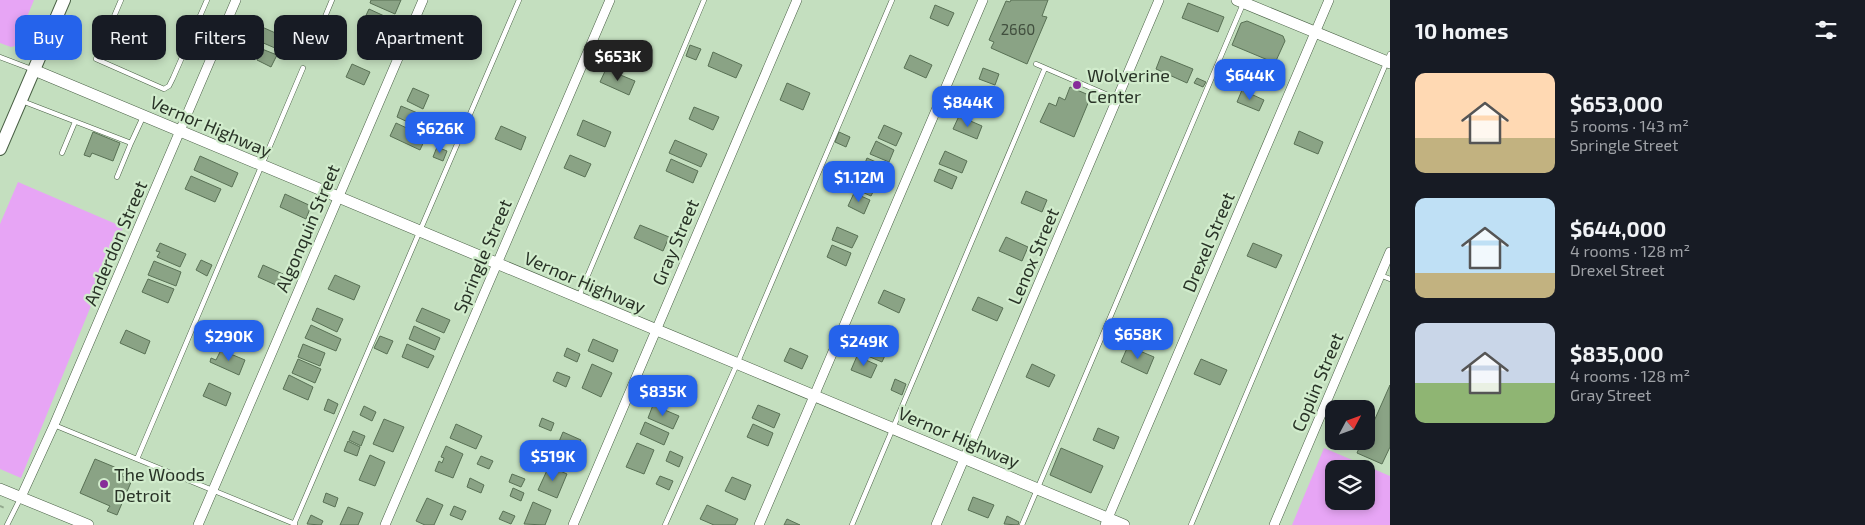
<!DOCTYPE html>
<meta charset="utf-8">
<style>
:root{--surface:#171b24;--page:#20242c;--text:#f1f3f6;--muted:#9ea1a6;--accent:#2563eb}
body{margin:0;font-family:"Exo 2",sans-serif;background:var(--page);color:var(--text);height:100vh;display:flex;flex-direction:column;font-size:19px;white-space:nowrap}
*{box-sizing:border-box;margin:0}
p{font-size:16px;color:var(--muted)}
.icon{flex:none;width:28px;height:28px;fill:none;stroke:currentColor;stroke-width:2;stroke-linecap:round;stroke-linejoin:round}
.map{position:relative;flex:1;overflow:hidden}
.side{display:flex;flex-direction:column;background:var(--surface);width:475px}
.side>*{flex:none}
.banner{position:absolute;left:15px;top:15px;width:475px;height:45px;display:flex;gap:10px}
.needle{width:32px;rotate:49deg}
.tools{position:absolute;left:1325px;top:400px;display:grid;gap:10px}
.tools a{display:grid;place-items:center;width:50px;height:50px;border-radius:10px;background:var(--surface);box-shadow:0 2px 8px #0003;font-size:25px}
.price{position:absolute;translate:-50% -42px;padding:0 11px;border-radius:10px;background:var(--accent);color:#fff;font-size:16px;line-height:32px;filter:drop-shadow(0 1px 2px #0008)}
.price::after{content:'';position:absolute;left:50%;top:30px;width:15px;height:11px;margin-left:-8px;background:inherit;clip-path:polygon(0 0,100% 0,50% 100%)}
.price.current{background:#222;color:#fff}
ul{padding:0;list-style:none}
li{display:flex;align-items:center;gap:15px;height:125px;padding:0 25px}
li span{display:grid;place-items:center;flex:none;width:140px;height:100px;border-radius:10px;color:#555}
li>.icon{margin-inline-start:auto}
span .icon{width:60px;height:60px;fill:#fffc;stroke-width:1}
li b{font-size:21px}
h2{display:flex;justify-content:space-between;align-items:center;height:60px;padding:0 25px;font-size:21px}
.tag{padding:0 18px;border-radius:10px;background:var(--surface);box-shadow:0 2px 8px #0003;font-size:18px;line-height:45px}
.tag.current{background:var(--accent);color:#fff}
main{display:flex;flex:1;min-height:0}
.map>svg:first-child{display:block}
.green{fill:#e7a5f5;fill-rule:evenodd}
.building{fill:#8aa385;stroke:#597155}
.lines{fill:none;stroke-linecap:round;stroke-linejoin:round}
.service-casing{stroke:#485f44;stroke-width:5.5}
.minor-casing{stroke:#485f44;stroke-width:10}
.tertiary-casing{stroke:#485f44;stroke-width:12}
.secondary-casing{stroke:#485f44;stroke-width:14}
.path{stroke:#93a98f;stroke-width:2;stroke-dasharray:4 4;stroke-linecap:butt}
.service{stroke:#fff;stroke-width:4.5}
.minor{stroke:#fff;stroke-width:9}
.tertiary{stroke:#fff;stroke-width:11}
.secondary{stroke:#fff;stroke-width:12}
.poi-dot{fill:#872d99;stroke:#d1eccc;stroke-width:2}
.labels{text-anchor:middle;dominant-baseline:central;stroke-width:4.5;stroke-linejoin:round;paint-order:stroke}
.number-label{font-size:15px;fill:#414f3e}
.poi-label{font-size:18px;fill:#293327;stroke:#d1eccc;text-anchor:start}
.street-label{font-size:18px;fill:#293327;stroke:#d1eccc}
</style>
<main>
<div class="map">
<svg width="1390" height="525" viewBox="0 0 1390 525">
<rect width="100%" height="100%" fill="#c4dfbf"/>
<!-- green -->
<path class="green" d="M0,0h34l-19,46 -4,1 -11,-4z
M18,182l105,45 -102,251 -21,-9v-245z
M1324,448l66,28v49h-98zM1334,469h32v32h-32z"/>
<!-- building -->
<path class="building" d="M371,0h30l-6,14 -25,-11z
M1011,0h37l-6,16 5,1 -20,47 -36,-16 3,-6 -5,-2 17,-39 4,1z
M1188,3l36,14 -6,15 -36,-14z
M935,5l19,8 -6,13 -18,-8z
M369,9l24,11 -8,17 -24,-11z
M1247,21l36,15 2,5 -10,22 -43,-18 9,-22z
M253,23l27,12 -5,13 -28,-12z
M436,27l17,8 -5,13 -18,-8z
M690,45l11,4 -5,11 -10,-4z
M262,49l15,6 -6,12 -14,-7z
M713,52l29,13 -6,13 -28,-12z
M910,55l22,10 -6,13 -22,-10z
M1161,56l32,13 -6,14 -31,-14z
M352,64l18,8 -6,13 -18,-8z
M983,68l16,6 -4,11 -16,-6z
M606,69l29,12 -6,14 -29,-13z
M1197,78l9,4 -3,5 -9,-4z
M787,83l23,10 -7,17 -23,-10z
M1070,87l21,9 -17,41 -34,-15 9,-19 7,3 3,-9 6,3z
M413,88l16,7 -6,14 -16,-8z
M1242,90l22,10 -5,11 -22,-9z
M401,106l26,11 -4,12 -26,-12z
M694,107l25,10 -6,13 -24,-11z
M959,116l23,10 -5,13 -24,-10z
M583,120l28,12 -6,15 -28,-12z
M396,123l30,14 -6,13 -30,-14z
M884,125l18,8 -6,13 -18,-8z
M501,126l25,11 -5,13 -26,-11z
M1299,131l24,11 -5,12 -24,-10z
M93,132l27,11 -7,18 -21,-8 -2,4 -6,-2z
M839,132l11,5 -4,10 -11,-5z
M675,140l32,14 -6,13 -32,-14z
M876,141l18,9 -5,12 -19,-8z
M437,147l10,4 -4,10 -10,-4z
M945,151l22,10 -5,12 -23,-9z
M570,155l21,9 -6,13 -21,-9z
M200,156l38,17 -6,14 -38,-17z
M867,158l18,8 -7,15 -17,-8z
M671,159l27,12 -5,12 -27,-12z
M939,169l18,8 -5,12 -18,-8z
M191,176l30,13 -6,13 -30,-13z
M860,176l17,8 -6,12 -16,-7z
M1026,191l21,9 -5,12 -21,-9z
M854,193l16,7 -6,14 -16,-8z
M285,194l26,12 -5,13 -26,-12z
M640,225l29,12 -6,14 -29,-13z
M837,227l21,9 -6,12 -20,-8z
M1006,237l22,10 -6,14 -23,-10z
M160,243l26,11 -6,13 -23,-10 3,-5 -4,-1z
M1253,243l29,12 -6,13 -29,-12z
M832,245l19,8 -5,13 -19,-9z
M201,260l11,5 -5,11 -11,-6z
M154,261l27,11 -5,14 -28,-11z
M263,265l20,9 -5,12 -20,-9z
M335,275l25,11 -6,14 -26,-11z
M148,279l26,10 -6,14 -26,-11z
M884,290l21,9 -6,14 -21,-10z
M978,297l25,11 -6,13 -25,-11z
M317,308l26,11 -6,13 -25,-12z
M422,308l28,12 -6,13 -28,-12z
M311,325l30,14 -5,12 -31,-13z
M414,326l26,12 -5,12 -26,-11z
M126,330l24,11 -5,13 -25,-11z
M380,336l13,5 -6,13 -13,-6z
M593,339l25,11 -5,12 -25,-11z
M864,339l24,10 -6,13 -24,-10z
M303,344l22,9 -5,13 -22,-9z
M407,344l27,12 -6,12 -26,-11z
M1128,346l26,11 -7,17 -26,-12z
M567,348l13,6 -3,8 -13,-6z
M790,348l18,8 -6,13 -18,-8z
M221,350l24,10 -6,15 -29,-13 1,-4 5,2z
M857,356l20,9 -6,13 -20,-8z
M298,359l23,10 -6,14 -23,-10z
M1201,359l26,11 -7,15 -26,-11z
M592,364l20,9 -11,24 -19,-9z
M1032,364l23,11 -6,12 -23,-10z
M557,372l13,5 -4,10 -13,-6z
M289,375l24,12 -5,13 -25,-11z
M895,379l11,5 -4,11 -11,-5z
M209,383l22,10 -5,13 -23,-10z
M1390,385v62l-8,17 -25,-11 5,-12h4v-4h1z
M328,399l10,5 -4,10 -10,-4z
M653,405l26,11 -6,13 -25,-11z
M758,405l22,9 -6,14 -22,-10z
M364,406l12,6 -4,9 -12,-6z
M542,418l12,5 -3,8 -12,-5z
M384,419l20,8 -11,25 -20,-8z
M645,422l24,11 -5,12 -24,-11z
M456,424l26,12 -6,13 -26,-11z
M753,424l20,9 -5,13 -21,-9z
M1098,428l21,9 -5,12 -21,-9z
M353,431l12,5 -4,10 -12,-6z
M563,432l18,8 -11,23 -17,-7z
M348,441l12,6 -3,9 -13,-5z
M533,443l11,5 -3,8 -12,-6z
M637,443l17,7 -10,24 -18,-7z
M446,446l17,8 -10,24 -18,-7 4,-10 3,2 2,-5 -3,-1z
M1061,448l42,18 -12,27 -41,-18z
M670,451l13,6 -4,10 -13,-6z
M528,454l11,5 -3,7 -12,-5z
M370,455l15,7 -10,24 -16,-6z
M481,456l12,5 -4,8 -12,-5z
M95,459l29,12 -2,5 10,4 -15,35 -10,-4 3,-5 -30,-13z
M549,466l18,8 -10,24 -19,-8z
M512,474l13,5 -4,8 -12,-5z
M660,476l13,5 -4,9 -13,-6z
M732,477l19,8 -6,15 -20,-9z
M470,478l14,7 -3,8 -14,-6z
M513,488l11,5 -3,8 -11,-5z
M326,493l12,5 -3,9 -12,-5z
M973,497l21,8 -6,13 -20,-8z
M427,498l16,7 -9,20h-9l-9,-4z
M533,502l18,8 -6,15 -21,-1z
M707,505l31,14 -3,6h-21l-14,-6z
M454,506l12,5 -4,9 -12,-5z
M348,507l15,6 -5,12h-18z
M503,511l12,5 -4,8 -12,-5z
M311,515l12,6 -2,4 -14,-1z
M1007,516l12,6 -1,3 -14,-1z
M787,519l13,6h-16z"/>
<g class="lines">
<!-- service casing -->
<g class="service-casing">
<path id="service" d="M121,0l-25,59 68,30 5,-3 4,-8 34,-78
M312,48l20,-48
M0,57l34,13
M1036,64l81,35
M22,101l109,42 12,-26
M62,153l13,-31
M117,177l14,-34
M1380,275l10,4
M579,296l125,-296
M54,425l241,99
M137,459l166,-391
M294,524l225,-524
M7,525l13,-26
M665,525l72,-161 155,-364
M852,525l193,-457
M1022,525l221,-521
M1191,525l199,-471"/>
</g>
<!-- minor casing -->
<g class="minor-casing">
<path id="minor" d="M21,497l33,-72 182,-425
M198,525l225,-525
M385,525l225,-525
M573,525l224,-525
M759,525l224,-525
M936,525l223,-525
M1105,525l224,-525
M1274,525l116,-273"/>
</g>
<!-- tertiary casing -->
<g class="tertiary-casing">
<path id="tertiary" d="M1237,0l153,63
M34,70l1090,455
M0,489l88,36"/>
</g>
<!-- secondary casing -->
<g class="secondary-casing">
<path id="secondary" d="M0,149l64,-149"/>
</g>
<!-- path -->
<path class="path" d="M0,506l7,3"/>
<!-- service -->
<use href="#service" class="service"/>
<!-- minor -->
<use href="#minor" class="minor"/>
<!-- tertiary -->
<use href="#tertiary" class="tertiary"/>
<!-- secondary -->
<use href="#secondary" class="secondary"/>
</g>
<!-- markers -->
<g class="poi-dot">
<circle cx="1077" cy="85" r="5"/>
<circle cx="104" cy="484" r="5"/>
</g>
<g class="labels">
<!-- number labels -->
<g class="number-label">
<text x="1018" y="29">2660</text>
</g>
<!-- poi labels -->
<g class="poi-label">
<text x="1087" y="75">Wolverine<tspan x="1087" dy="21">Center</tspan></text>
<text x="114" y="474">The Woods<tspan x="114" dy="21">Detroit</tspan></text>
</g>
<!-- street labels -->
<g class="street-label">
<text transform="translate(211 126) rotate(23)">Vernor Highway</text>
<text transform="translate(307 228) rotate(-67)">Algonquin Street</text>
<text transform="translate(675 242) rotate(-67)">Gray Street</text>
<text transform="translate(1208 242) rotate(-67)">Drexel Street</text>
<text transform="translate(115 243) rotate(-67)">Anderdon Street</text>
<text transform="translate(482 256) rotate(-67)">Springle Street</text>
<text transform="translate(1033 256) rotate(-67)">Lenox Street</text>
<text transform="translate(585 282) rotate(23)">Vernor Highway</text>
<text transform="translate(1317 382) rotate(-67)">Coplin Street</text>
<text transform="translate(959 437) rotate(23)">Vernor Highway</text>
</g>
</g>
</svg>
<div class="tools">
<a><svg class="needle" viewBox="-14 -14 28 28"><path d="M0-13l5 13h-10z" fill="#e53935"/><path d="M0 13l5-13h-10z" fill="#9ea1a6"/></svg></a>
<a><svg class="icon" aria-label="layers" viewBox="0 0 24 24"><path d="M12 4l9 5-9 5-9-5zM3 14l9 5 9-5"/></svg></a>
</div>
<b class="price current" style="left:618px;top:82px">$653K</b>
<b class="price" style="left:1250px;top:101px">$644K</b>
<b class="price" style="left:968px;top:128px">$844K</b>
<b class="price" style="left:440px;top:154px">$626K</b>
<b class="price" style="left:859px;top:203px">$1.12M</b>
<b class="price" style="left:1138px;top:360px">$658K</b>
<b class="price" style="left:229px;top:362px">$290K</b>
<b class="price" style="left:864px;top:367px">$249K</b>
<b class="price" style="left:663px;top:417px">$835K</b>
<b class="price" style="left:553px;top:482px">$519K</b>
<div class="banner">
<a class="tag current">Buy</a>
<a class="tag">Rent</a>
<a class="tag">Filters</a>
<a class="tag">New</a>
<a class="tag">Apartment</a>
</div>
</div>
<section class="side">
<h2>10 homes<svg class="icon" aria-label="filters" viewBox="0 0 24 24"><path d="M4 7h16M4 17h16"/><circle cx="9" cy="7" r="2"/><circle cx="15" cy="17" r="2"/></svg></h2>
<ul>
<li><span style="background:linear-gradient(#ffd9b3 65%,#c2b280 0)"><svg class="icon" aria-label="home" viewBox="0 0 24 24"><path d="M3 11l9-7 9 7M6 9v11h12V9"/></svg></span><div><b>$653,000</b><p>5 rooms · 143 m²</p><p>Springle Street</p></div></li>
<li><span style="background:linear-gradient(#bfe0f5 75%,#c2b280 0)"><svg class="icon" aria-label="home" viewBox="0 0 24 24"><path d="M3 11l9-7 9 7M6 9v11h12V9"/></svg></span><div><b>$644,000</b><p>4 rooms · 128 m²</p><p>Drexel Street</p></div></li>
<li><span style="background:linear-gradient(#c9d6e8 60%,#8fb573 0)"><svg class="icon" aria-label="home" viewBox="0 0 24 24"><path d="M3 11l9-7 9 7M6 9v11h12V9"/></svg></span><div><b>$835,000</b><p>4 rooms · 128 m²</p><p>Gray Street</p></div></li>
</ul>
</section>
</main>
